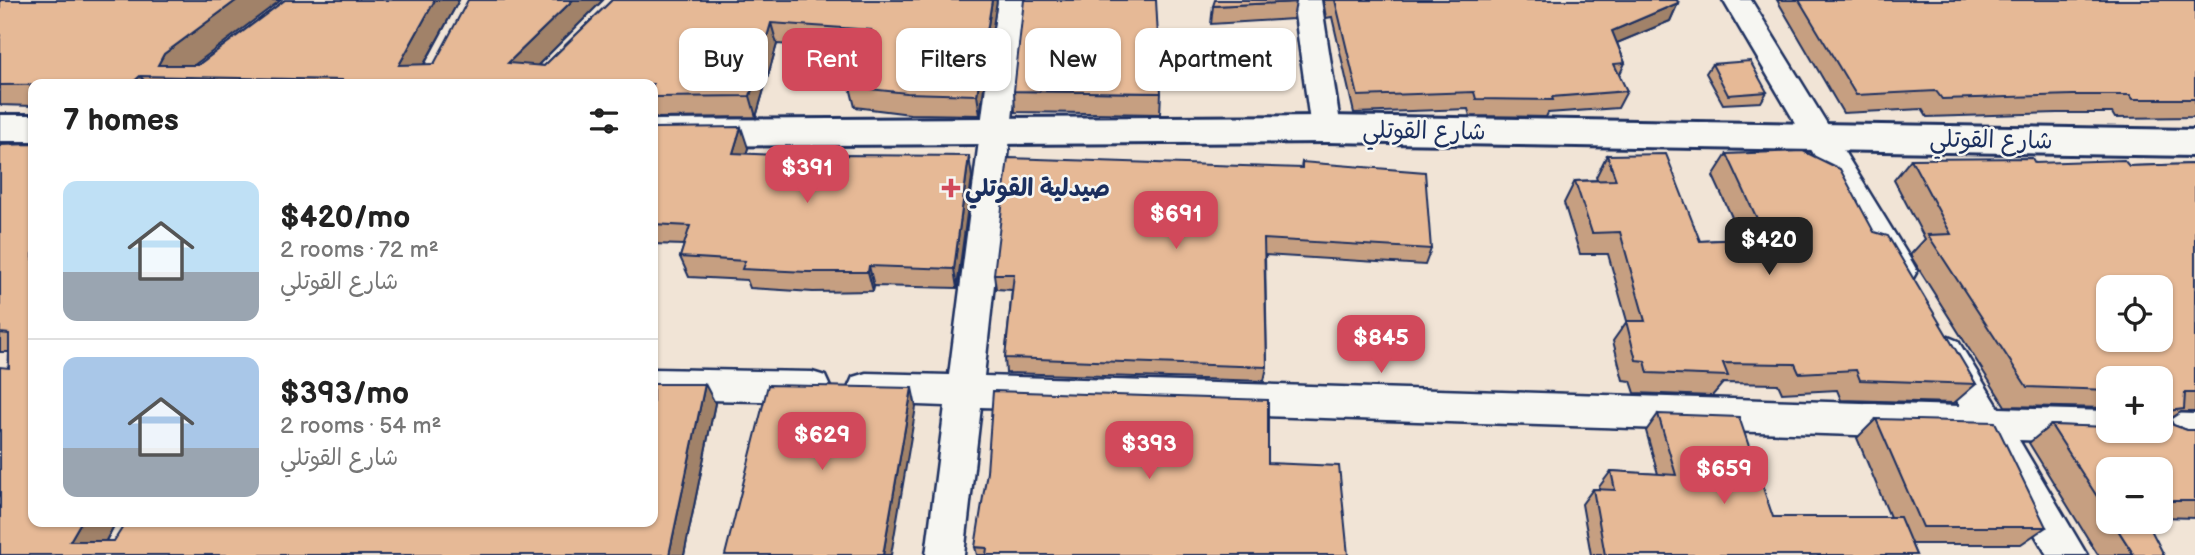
<!DOCTYPE html>
<meta charset="utf-8">
<style>
:root{--surface:#fff;--page:#f2f2f2;--text:#222;--muted:#767676;--line:#e0e0e0;--accent:#d1495b}
body{margin:0;font-family:"Balsamiq Sans","Playpen Sans Arabic",sans-serif;background:var(--page);color:var(--text);height:100vh;display:flex;flex-direction:column;font-size:26px;white-space:nowrap}
*{box-sizing:border-box;margin:0}
p{font-size:23px;color:var(--muted)}
.icon{flex:none;width:38px;height:38px;fill:none;stroke:currentColor;stroke-width:2;stroke-linecap:round;stroke-linejoin:round}
.map{position:relative;flex:1;overflow:hidden}
.drawer{position:absolute;left:28px;top:79px;width:630px;height:448px;display:flex;flex-direction:column;background:var(--surface);border-radius:14px;box-shadow:0 2px 5px #0004}
.drawer>*{flex:none}
.top-card{position:absolute;left:679px;top:28px;width:665px;height:63px;display:flex;gap:14px}
.buttons{position:absolute;left:2096px;top:275px;display:grid;gap:14px}
.buttons a{display:grid;place-items:center;width:77px;height:77px;border-radius:14px;background:var(--surface);box-shadow:0 2px 5px #0004;font-size:35px}
.price{position:absolute;translate:-50% -60px;padding:0 16px;border-radius:14px;background:var(--accent);color:#fff;font-size:23px;line-height:46px;filter:drop-shadow(0 2px 4px #0008)}
.price::after{content:'';position:absolute;left:50%;top:42px;width:21px;height:16px;margin-left:-10px;background:inherit;clip-path:polygon(0 0,100% 0,50% 100%)}
.price.on{background:#222;color:#fff}
ul{padding:0;list-style:none}
li{display:flex;align-items:center;gap:21px;height:175px;padding:0 35px}
li+li{border-top:2px solid var(--line)}
li span{display:grid;place-items:center;flex:none;width:196px;height:140px;border-radius:14px;color:#555}
li>.icon{margin-inline-start:auto}
span .icon{width:84px;height:84px;fill:#fffc;stroke-width:1}
li b{font-size:30px}
h2{display:flex;justify-content:space-between;align-items:center;height:84px;padding:0 35px;font-size:30px}
.pill{padding:0 24px;border-radius:14px;background:var(--surface);box-shadow:0 2px 5px #0004;font-size:24px;line-height:63px}
.pill.on{background:var(--accent);color:#fff}
.map>svg:first-child{display:block}
.lines{fill:none;stroke-linecap:round;stroke-linejoin:round}
.street-casing{stroke:#1b2f5e;stroke-width:5}
.secondary-casing{stroke:#1b2f5e;stroke-width:6}
.street{fill:#f6f6f2;fill-rule:evenodd}
.secondary{fill:#f6f6f2;fill-rule:evenodd}
.wall{fill:#c69f81;stroke:#1b2f5e;stroke-width:2}
.shaded-wall{fill:#a18269;stroke:#1b2f5e;stroke-width:2}
.building{fill:#e6b996;stroke:#1b2f5e;stroke-width:2;fill-rule:evenodd}
.poi-dot{fill:#d1495b;stroke:#f6f6f2;stroke-width:2.5}
.labels{text-anchor:middle;dominant-baseline:central;stroke-width:5;stroke-linejoin:round;paint-order:stroke}
.street-label{font-size:24px;fill:#1b2f5e;stroke:#f6f6f2}
.poi-label{font-size:24px;font-weight:bold;fill:#1b2f5e;stroke:#f6f6f2;text-anchor:start}
</style>
<div class="map">
<svg width="2195" height="555" viewBox="0 0 2195 555">
<rect width="100%" height="100%" fill="#f1e4d6"/>
<filter id="ink" filterUnits="userSpaceOnUse"><feTurbulence type="fractalNoise" baseFrequency=".0143" numOctaves="2"/><feDisplacementMap in="SourceGraphic" scale="14" xChannelSelector="R" yChannelSelector="G"/><feConvolveMatrix kernelMatrix="1 2 1 2 8 2 1 2 1" color-interpolation-filters="sRGB"/></filter>
<g filter="url(#ink)">
<g class="lines">
<!-- street casing -->
<g class="street-casing">
<path id="street" d="M997,0h28l-41,376 976,30 -31,-55 5,-10 12,-5 12,5 41,67 110,3v19h16l-3,8 -13,5 -90,-3 68,115h-40l-68,-116 -998,-32 -17,148h-38l19,-149 -79,-3 -13,-4 -5,-11 5,-11 13,-4 83,2z
M1293,0h28l20,129 -4,8 -11,3 -11,-3 -4,-8z
M1723,0h28l161,262 5,9 -5,9 -12,4 -12,-4z
M653,369l159,3 13,4 5,11 -5,11 -13,4 -159,-3z
M2161,413l34,1v32l-34,-1 -13,-5 -4,-10h17z"/>
</g>
<!-- secondary casing -->
<g class="secondary-casing">
<path id="secondary" d="M0,115h33v26h-33z
M1326,116l869,14v26l-869,-14 -673,4v-26z"/>
</g>
<!-- street -->
<use href="#street" class="street"/>
<!-- secondary -->
<use href="#secondary" class="secondary"/>
</g>
<!-- wall -->
<path class="wall" d="M0,0l194,65h4l87,-65h174l-35,65 10,-1 169,-64 -65,65 6,1 68,-66h385l-17,115 -70,-1 -55,-7 -5,-20 14,-37 -87,-6 -21,73 -103,1v-34h-620v22l-33,-1z
M1323,0h354l1,3 -8,18 -53,22 8,20 -6,13 8,15 -9,17 -70,5 -2,4 -76,-1 -2,-7 -114,4 -22,-96 -6,1z
M1777,0h418v117l-80,1 -3,-5h-55l-130,4 -5,-8 -79,4z
M1296,2l-3,17 -82,5 2,-18z
M1712,64l55,28 -6,10 -38,2 -17,-31z
M1014,91l147,2 -1,21 -145,-2z
M653,128l95,20 -2,6 226,23 -15,111 -83,-2 -1,5 -60,1 -63,-4 -3,-8 -58,-3 -9,-20 4,-12 -31,-1z
M0,145l33,377h83l-10,19h8l601,-138 -31,152h-684l9,-203h-9z
M1727,154l147,78 102,152 -22,19 -113,-3 -4,-10 -55,3 -4,-9 -55,-1 -11,13 -77,-3 -4,-12 -8,-1 -10,-39 14,-20 -19,-67h-28l-16,-51 11,-22 22,-1 -1,-3 11,-22 93,86 42,-2 -29,-63z
M1911,159l218,7 66,-2v248h-14l-11,7 3,6 14,5h8v88l-34,-1v-48h-52v53h4l21,33h-36l-69,-112 22,-18 110,5v-52h-52v30l-104,-2 -95,-151 15,-16 -31,-59z
M1302,162l129,87 -6,16 -160,-10 2,112 -3,14 -258,-8 -1,-15 7,-68 -16,-1 -2,-15 307,-106z
M1658,414l115,103h117l-33,-79 19,-19 170,108 -25,17h-110l5,11h-325l-9,-51 11,-15h7l-1,-2 12,-16 47,3 -12,-43z
M975,547l373,8h-371z"/>
<!-- shaded-wall -->
<path class="shaded-wall" d="M237,0h44l-100,75 -23,-10 6,-11z
M435,0h24l-46,84 -14,-19z
M573,0h30l-84,84 -11,-21z
M992,0h5l-17,115 -3,-20z
M1678,3l-8,18 -65,27 7,-17z
M771,23l6,21 -21,73 -6,-21z
M140,76l7,8h-16z
M741,127l7,21 -8,26 -7,-21z
M969,156l3,21 -15,111 -3,-19z
M869,266l5,20 -1,5 -5,-19z
M705,384l10,19 -31,152h-15z
M912,388l4,19 -25,148h-8z
M81,522h35l-18,33 -28,-14z"/>
<!-- building -->
<path class="building" d="M0,0h237l-73,54 -6,11h40l87,-65h150l-36,65 35,-1 34,-64h105l-65,63 36,3 68,-66h380l-15,95 -70,-2 -57,-6 21,-57 -100,-7 -21,73 -97,1v-13h-313l2,-4 -202,-4 -9,8 -131,1z
M1024,0h132l5,93 -147,-2z
M1215,0h81v2l-83,4z
M1330,0h347l1,3 -66,28 13,32 -11,1 13,27 -75,6 1,3 -77,-1 -2,-7 -116,4 -23,-96z
M1799,0h396v99h-62l-3,-4h-57l-131,4 -6,-8 -80,4z
M1750,61l17,31 -39,3 -16,-31z
M741,127l-8,26 108,5v-3l128,1 -15,113 -85,-3 -1,6h-61l-65,-3 3,-8 -65,-4 10,-31 -37,-2v-96z
M33,144v378h48l-11,19h44l12,-19h527v-138h52l-36,171h-669v-188l9,1v-34l-9,-1v-188z
M1803,151l37,18 34,63 14,4 88,148 -116,-4 -4,-10 -57,3 -4,-9 -72,-1 5,13 -80,-3 -3,-12 -9,-1 -10,-39h19l-25,-89 -28,1 -17,-52 41,-1 -9,-25 59,-1 34,87 66,-3 -39,-84z
M1008,158l294,10v-6l123,10 6,77 -167,-10 3,128 -262,-9 9,-84h-20z
M2032,158l3,5 89,-3 5,6 66,-2v229h-10l-1,16 -17,2 6,14 14,5h8v71h-34v-32h-52v46l-58,-90 58,2v3h52v-52h-52v12l-82,-3 -99,-152 23,-1 -40,-75zM2109,287h52v53h-52z
M768,385l144,3 -29,167h-158z
M993,391l275,9v63l71,3 9,89h-362l1,-7 -12,-1 12,-75z
M1658,414l81,3 34,100h127l16,38h-311l-12,-66 22,1 -4,-19 65,4z
M1876,419l119,3 51,105h-123z
M2113,522h34l17,33h-30z"/>
</g>
<!-- markers -->
<path class="poi-dot" d="M947.5 177.5h7v7h7v7h-7v7h-7v-7h-7v-7h7z"/>
<g class="labels">
<!-- street labels -->
<g class="street-label">
<text transform="translate(1424 131) rotate(1)">شارع القوتلي</text>
<text transform="translate(1991 140) rotate(1)">شارع القوتلي</text>
</g>
<!-- poi labels -->
<g class="poi-label">
<text x="965" y="188">صيدلية القوتلي</text>
</g>
</g>
</svg>
<div class="buttons">
<a><svg class="icon" aria-label="locate" viewBox="0 0 24 24"><circle cx="12" cy="12" r="6"/><path d="M12 2v4M12 18v4M2 12h4M18 12h4"/></svg></a>
<a>+</a>
<a>−</a>
</div>
<b class="price" style="left:807px;top:205px">$391</b>
<b class="price" style="left:1176px;top:251px">$691</b>
<b class="price on" style="left:1769px;top:277px">$420</b>
<b class="price" style="left:1381px;top:375px">$845</b>
<b class="price" style="left:822px;top:472px">$629</b>
<b class="price" style="left:1149px;top:481px">$393</b>
<b class="price" style="left:1724px;top:506px">$659</b>
<div class="top-card">
<a class="pill">Buy</a>
<a class="pill on">Rent</a>
<a class="pill">Filters</a>
<a class="pill">New</a>
<a class="pill">Apartment</a>
</div>
<section class="drawer">
<h2>7 homes<svg class="icon" aria-label="filters" viewBox="0 0 24 24"><path d="M4 7h16M4 17h16"/><circle cx="9" cy="7" r="2"/><circle cx="15" cy="17" r="2"/></svg></h2>
<ul>
<li><span style="background:linear-gradient(#bfe0f5 65%,#9aa5b1 0)"><svg class="icon" aria-label="home" viewBox="0 0 24 24"><path d="M3 11l9-7 9 7M6 9v11h12V9"/></svg></span><div><b>$420/mo</b><p>2 rooms · 72 m²</p><p>شارع القوتلي</p></div></li>
<li><span style="background:linear-gradient(#a9c7e8 65%,#9aa5b1 0)"><svg class="icon" aria-label="home" viewBox="0 0 24 24"><path d="M3 11l9-7 9 7M6 9v11h12V9"/></svg></span><div><b>$393/mo</b><p>2 rooms · 54 m²</p><p>شارع القوتلي</p></div></li>
</ul>
</section>
</div>
